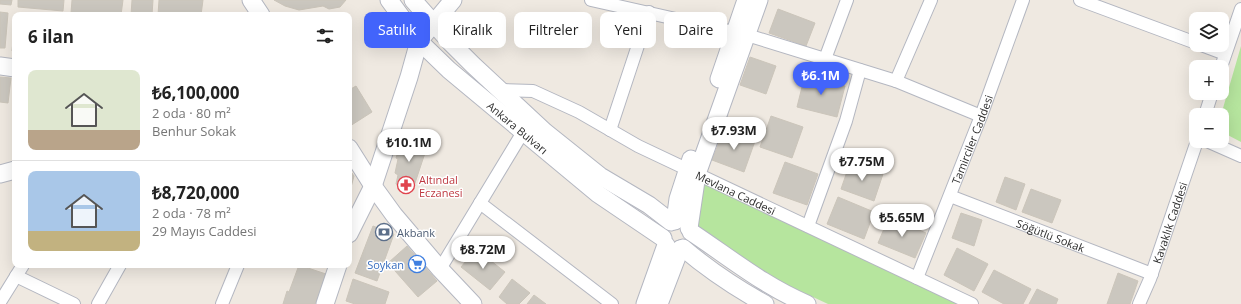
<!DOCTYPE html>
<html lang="tr">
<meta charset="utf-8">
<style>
:root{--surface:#fff;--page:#f6f6f6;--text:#222;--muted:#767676;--line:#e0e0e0;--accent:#4264fb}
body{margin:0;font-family:"Open Sans",sans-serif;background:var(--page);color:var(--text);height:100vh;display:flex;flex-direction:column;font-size:15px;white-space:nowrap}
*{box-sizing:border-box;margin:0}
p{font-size:13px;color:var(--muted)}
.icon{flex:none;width:22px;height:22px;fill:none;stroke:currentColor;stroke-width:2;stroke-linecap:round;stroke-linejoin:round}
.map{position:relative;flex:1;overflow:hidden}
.sheet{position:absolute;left:12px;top:12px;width:340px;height:256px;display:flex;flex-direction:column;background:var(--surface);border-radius:8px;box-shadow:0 4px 16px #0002}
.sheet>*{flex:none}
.top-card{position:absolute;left:364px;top:12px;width:380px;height:36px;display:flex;gap:8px}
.controls{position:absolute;left:1189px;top:12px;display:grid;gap:8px}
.controls a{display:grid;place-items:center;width:40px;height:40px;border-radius:8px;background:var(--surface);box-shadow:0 4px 16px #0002;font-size:20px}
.price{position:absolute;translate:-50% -34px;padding:0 9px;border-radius:14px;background:#fff;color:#222;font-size:13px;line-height:26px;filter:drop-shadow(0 1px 2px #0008)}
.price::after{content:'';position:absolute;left:50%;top:24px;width:12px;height:9px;margin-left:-6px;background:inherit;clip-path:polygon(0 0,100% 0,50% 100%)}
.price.current{background:var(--accent);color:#fff}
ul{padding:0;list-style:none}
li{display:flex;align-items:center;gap:12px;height:100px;padding:0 16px}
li+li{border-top:1px solid var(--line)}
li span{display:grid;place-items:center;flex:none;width:112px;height:80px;border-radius:8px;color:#555}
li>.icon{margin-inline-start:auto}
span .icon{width:48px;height:48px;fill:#fffc;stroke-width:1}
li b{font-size:17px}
h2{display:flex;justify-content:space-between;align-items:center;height:48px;padding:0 16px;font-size:17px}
.pill{padding:0 14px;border-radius:8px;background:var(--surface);box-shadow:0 4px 16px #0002;font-size:14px;line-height:36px}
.pill.current{background:var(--accent);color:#fff}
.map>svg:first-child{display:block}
.green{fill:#b6e59e}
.building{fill:#cbc7bf;stroke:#cbc5ba}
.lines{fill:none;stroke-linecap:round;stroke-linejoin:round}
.street-casing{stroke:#b4b7c1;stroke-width:14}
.secondary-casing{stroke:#b4b7c1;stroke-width:19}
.street{stroke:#fff;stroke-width:12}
.secondary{stroke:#fff;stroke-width:17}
.labels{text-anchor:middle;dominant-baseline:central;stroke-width:3;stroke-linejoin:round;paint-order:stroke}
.street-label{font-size:11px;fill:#2e2e2e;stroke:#fff}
.health-label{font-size:11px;fill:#be3a42;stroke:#fff;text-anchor:start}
.service-label{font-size:11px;fill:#4e5e75;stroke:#fff;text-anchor:start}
.shop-label{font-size:11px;fill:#366cbe;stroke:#fff;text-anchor:end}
</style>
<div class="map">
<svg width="1241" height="304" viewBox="0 0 1241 304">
<rect width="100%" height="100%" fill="#efe9e1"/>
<!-- green -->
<path class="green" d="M1241,46v96l-19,-10 -1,-17z
M700,180l262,124h-134l-43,-20 -91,-56z"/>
<!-- building -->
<path class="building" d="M0,0h12l-1,5 -11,-1z
M18,0h46l-1,11 -45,-4z
M72,0h51l-2,15h-32l-18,-2z
M132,0h21l-1,15h-21z
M159,0h44l-2,15h-43z
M274,0h72l-6,7 -11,2 -6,-3 -24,4 -14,-4z
M778,9l37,14 -9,23 -37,-13z
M0,12l8,1 -3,35h-5z
M15,21v31l-3,-1z
M750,57l26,9 -10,28 -26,-9z
M805,75l40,11 -8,31 -40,-10z
M0,77l11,1 -3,25 -8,-1z
M356,86l16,26 -22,14 -1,-2v-34z
M771,116l32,11 -11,31 -32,-11z
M724,130l31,11 -11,31 -32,-12z
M402,140l25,7 -14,42 -17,-5 2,-9 -3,-2 3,-14 -2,-1z
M785,162l33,12 -11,31 -34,-12z
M850,163l33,11 -9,27 -33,-12z
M349,169l5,7 -4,15 -1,-1z
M1005,177l20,7 -9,26 -20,-8z
M1031,189l30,11 -9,23 -30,-11z
M838,197l36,15 -10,27 -37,-15z
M961,213l21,7 -8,26 -22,-8z
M889,217l37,16 -11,25 -37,-15z
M373,226l21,8 -17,47 -22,-8z
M407,246l30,35 -19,16 -30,-34z
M957,248l31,16 -14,27 -30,-16z
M476,249l29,23 -15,18 -29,-23z
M299,265l27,9 -11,30h-32l4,-13 2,1z
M994,270l37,19 -8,15h-19l-22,-12z
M1118,273l20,8 -8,23h-23z
M353,279l36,13 -4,12h-30l-9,-3z
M512,279l18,14 -11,11h-12l-8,-7z
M1037,289l21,10 -2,5h-27z
M534,295l12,9h-19z"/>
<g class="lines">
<!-- street casing -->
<g class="street-casing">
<g id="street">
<path d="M591,0l156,35 149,46 85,35"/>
<path d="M1080,0l116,43"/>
<path d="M1201,45l24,9"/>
<path d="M825,59l22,-59"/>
<path d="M1221,67l20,-58"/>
<path d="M896,81l35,-81"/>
<path id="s1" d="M499,90l34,1 46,21 59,34 334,158"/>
<path d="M1205,115l7,-22"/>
<path d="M610,130l39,-118"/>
<path d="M1207,141l34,15"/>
<path id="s2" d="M950,196l202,78"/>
<path d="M480,203l132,101"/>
<path d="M808,226l38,-105 14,-51"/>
<path d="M440,269l83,-137"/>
<path d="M16,276l58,28"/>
<path id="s3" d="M917,278l64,-162 42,-116"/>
<path d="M0,302l23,-37"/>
<path d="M98,304l22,-39"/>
<path d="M222,304l16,-39"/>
<path id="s4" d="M1139,304l11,-25 47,-138"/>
</g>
</g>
<!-- secondary casing -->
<g class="secondary-casing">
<g id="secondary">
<path d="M251,0l10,15"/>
<path id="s5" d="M389,0l30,41 30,29 149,124 65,44"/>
<path d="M413,0l38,43 22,22 72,67 55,44 49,29 22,17"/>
<path d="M0,66l15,2"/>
<path d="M719,79l27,-79"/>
<path d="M349,148l24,38 21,29 46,54 33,35"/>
<path d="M0,174l15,-4"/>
<path d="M675,221l3,-22 13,-40"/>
<path d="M689,228l8,-54 62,-174"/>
<path d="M691,232c38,25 73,54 116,72"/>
<path d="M349,234l24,-48 36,-109 10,-36 34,-41"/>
<path d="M683,248c26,22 53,40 82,56"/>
<path d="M325,304l13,-39"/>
<path d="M645,304l21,-59"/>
<path d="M659,304l21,-55"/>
</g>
</g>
<!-- street -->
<use href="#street" class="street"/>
<!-- secondary -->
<use href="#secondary" class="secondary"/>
</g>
<!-- icons -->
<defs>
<g id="pharmacy-ring" transform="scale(0.9)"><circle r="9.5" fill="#fff" stroke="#e0444e" stroke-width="1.5"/><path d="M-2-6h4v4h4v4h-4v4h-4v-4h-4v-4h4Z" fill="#e0444e"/></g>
<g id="bank-ring" transform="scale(0.9)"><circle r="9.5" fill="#fff" stroke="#5c6f8a" stroke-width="1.5"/><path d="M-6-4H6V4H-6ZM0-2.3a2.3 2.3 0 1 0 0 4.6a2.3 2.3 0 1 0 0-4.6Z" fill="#5c6f8a"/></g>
<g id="supermarket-ring" transform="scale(0.9)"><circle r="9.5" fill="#fff" stroke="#3f7fe0" stroke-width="1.5"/><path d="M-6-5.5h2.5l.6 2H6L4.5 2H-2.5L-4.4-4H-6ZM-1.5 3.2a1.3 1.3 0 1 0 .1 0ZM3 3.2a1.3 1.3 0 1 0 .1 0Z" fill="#3f7fe0"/></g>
</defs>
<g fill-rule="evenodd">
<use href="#pharmacy-ring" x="406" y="185"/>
<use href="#bank-ring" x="384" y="232"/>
<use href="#supermarket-ring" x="417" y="264"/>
</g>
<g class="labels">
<!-- street labels -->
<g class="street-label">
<text stroke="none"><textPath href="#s5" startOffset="182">Ankara Bulvarı</textPath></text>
<text stroke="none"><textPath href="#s3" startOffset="149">Tamirciler Caddesi</textPath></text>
<text stroke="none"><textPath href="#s1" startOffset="261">Mevlana Caddesi</textPath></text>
<text stroke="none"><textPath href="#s4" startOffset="87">Kavaklık Caddesi</textPath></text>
<text stroke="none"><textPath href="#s2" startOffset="108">Söğütlü Sokak</textPath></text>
</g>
<!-- health labels -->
<g class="health-label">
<text x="419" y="179">Altındal<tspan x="419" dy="13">Eczanesi</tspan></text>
</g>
<!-- service labels -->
<g class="service-label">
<text x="397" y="232">Akbank</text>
</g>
<!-- shop labels -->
<g class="shop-label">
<text x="404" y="264">Soykan</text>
</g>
</g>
</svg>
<div class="controls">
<a><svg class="icon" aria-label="layers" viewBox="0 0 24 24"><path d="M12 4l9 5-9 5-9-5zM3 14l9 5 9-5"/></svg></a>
<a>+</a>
<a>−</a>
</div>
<b class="price current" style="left:821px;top:96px">₺6.1M</b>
<b class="price" style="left:734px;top:151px">₺7.93M</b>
<b class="price" style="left:409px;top:163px">₺10.1M</b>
<b class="price" style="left:862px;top:182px">₺7.75M</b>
<b class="price" style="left:902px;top:238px">₺5.65M</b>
<b class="price" style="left:483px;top:270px">₺8.72M</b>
<div class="top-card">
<a class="pill current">Satılık</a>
<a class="pill">Kiralık</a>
<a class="pill">Filtreler</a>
<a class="pill">Yeni</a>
<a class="pill">Daire</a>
</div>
<section class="sheet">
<h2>6 ilan<svg class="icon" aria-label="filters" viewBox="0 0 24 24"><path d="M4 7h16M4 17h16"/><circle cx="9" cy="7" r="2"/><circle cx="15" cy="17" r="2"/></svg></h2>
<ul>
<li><span style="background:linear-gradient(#dfe7d0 75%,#b9a48a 0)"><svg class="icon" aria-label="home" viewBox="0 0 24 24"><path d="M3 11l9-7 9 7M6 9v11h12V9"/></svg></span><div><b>₺6,100,000</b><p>2 oda · 80 m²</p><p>Benhur Sokak</p></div></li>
<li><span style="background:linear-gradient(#a9c7e8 75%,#c2b280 0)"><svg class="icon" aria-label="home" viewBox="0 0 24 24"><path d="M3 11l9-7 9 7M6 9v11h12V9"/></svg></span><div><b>₺8,720,000</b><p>2 oda · 78 m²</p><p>29 Mayıs Caddesi</p></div></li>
</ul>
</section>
</div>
